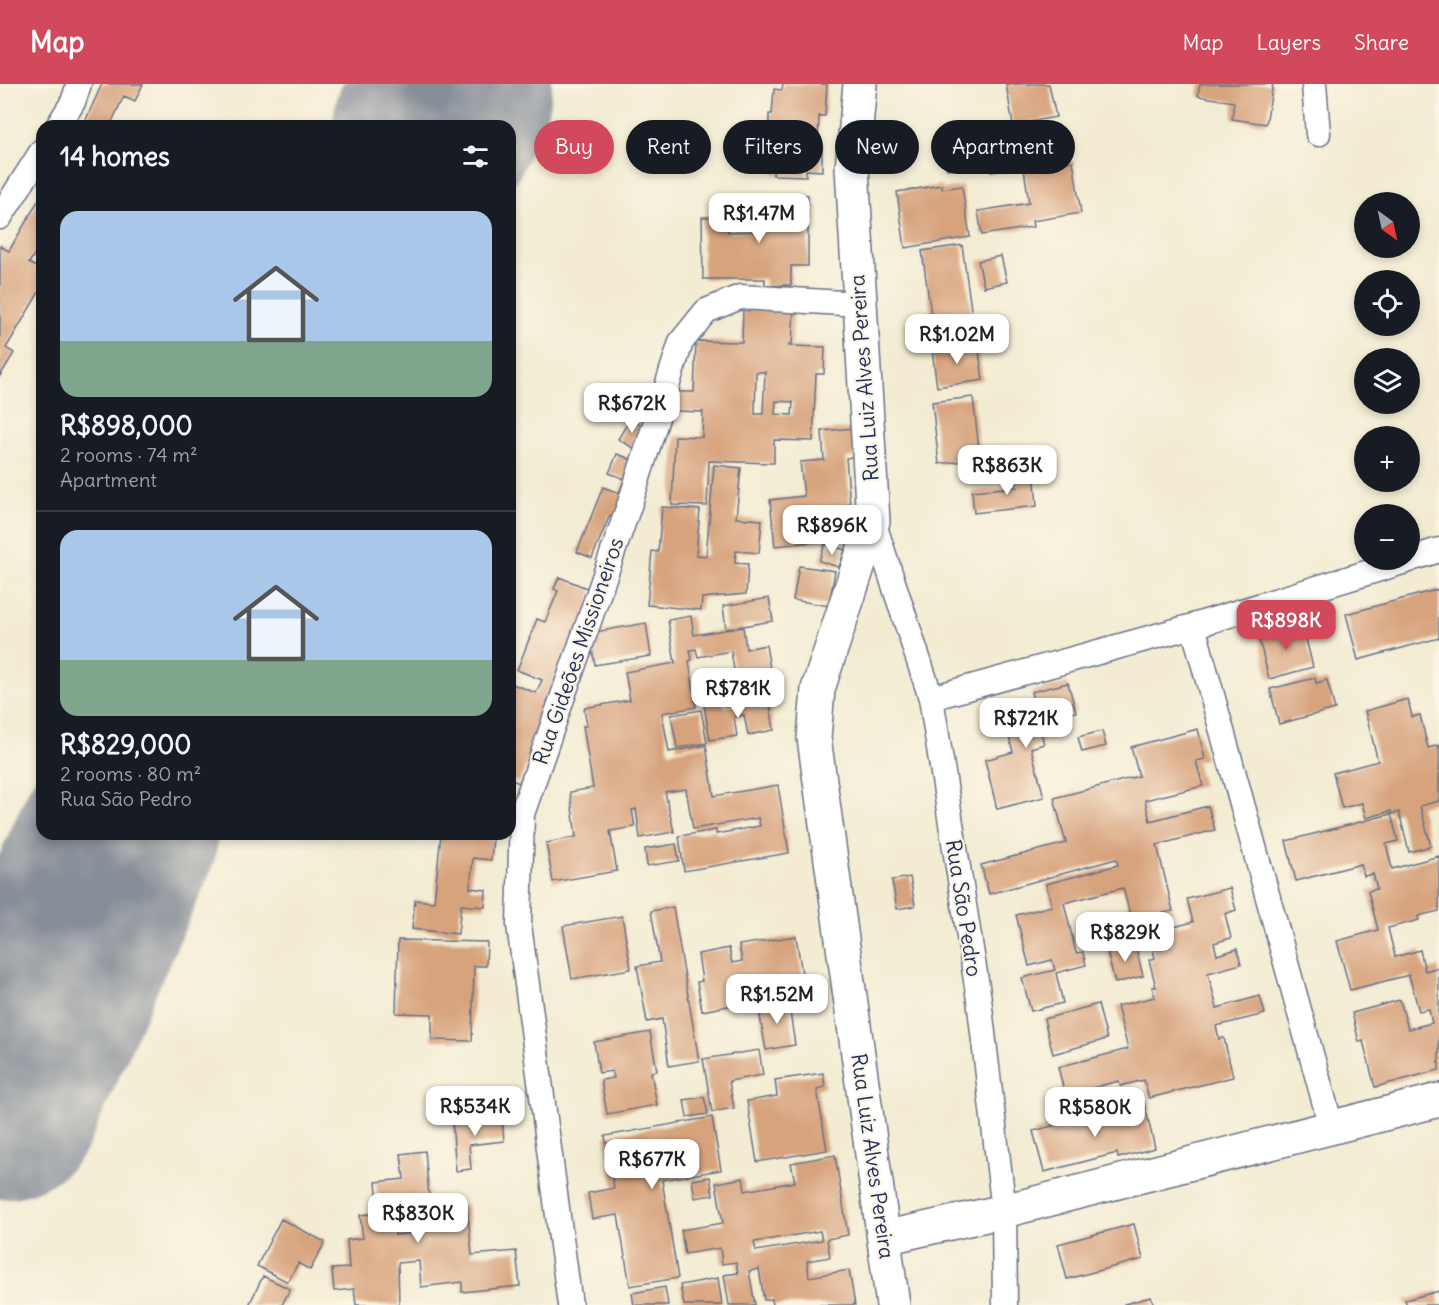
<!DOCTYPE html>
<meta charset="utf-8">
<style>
:root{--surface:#171b24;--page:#20242c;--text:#f1f3f6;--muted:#9ea1a6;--line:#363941;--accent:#d1495b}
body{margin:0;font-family:Delius,sans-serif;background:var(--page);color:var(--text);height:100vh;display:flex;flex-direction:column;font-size:22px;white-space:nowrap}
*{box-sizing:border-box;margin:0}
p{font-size:20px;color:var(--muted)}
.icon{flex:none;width:33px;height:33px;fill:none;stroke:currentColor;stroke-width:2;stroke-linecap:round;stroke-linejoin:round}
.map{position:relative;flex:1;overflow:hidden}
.drawer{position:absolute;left:36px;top:36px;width:480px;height:720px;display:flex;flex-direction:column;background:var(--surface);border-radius:18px;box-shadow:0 3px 9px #0003}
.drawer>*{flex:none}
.banner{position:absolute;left:534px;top:36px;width:570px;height:54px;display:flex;gap:12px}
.needle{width:39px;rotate:147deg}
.tools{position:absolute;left:1354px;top:108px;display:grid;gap:12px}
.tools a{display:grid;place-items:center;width:66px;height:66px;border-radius:50%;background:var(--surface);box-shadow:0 3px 9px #0003;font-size:30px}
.price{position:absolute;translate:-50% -51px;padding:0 14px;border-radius:12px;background:#fff;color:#222;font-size:20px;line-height:39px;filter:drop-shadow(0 2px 3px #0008)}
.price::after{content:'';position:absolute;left:50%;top:36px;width:18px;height:14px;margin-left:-9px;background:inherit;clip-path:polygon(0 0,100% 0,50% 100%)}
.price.on{background:var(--accent);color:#fff}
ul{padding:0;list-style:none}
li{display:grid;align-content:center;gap:12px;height:318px;padding:0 24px}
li+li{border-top:2px solid var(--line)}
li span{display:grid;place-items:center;height:186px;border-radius:18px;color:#555}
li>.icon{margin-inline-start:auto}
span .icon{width:108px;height:108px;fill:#fffc;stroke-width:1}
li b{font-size:26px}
h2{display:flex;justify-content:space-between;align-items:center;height:72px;padding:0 24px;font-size:26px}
.pill{padding:0 21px;border-radius:27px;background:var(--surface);box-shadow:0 3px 9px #0003;font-size:21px;line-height:54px}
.pill.on{background:var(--accent);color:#fff}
header{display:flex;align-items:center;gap:36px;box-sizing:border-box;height:84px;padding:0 30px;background:var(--accent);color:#fff}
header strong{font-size:28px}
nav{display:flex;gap:33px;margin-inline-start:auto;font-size:21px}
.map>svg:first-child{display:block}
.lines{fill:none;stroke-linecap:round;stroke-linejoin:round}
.runway{stroke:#878e98;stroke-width:200}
.building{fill:#d7a37d;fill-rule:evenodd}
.street-casing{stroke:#677187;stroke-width:27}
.secondary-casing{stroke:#677187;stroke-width:36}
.street{stroke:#fff;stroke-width:24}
.secondary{stroke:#fff;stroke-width:33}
.labels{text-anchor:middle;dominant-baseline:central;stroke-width:4.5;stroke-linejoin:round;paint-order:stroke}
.street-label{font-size:21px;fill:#1b2f5e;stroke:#fcf5e5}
</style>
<header>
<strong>Map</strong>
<nav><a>Map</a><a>Layers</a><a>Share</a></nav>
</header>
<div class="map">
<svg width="1439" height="1221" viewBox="0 0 1439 1221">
<rect width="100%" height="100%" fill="#fcf5e5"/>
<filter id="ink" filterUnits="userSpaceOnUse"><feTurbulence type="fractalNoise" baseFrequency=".0167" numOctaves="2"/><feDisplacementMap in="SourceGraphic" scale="12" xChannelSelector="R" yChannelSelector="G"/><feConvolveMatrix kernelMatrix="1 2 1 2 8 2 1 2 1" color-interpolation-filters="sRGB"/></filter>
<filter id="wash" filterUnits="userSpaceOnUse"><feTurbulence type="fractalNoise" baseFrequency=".008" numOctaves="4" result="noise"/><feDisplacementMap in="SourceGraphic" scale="24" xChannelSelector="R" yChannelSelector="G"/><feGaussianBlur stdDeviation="1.35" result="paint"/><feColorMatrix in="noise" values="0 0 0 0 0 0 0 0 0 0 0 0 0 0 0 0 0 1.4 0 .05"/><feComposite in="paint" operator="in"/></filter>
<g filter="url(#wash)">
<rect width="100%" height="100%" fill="#f3ecd3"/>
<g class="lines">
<!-- runway -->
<path class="runway" d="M433,42l19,-42
M0,1015l118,-265"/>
</g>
<g id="blocks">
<!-- building -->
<path class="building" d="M102,0h41l-8,17 -11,-5 -14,30h-27z
M783,0h44l-2,32h-6l-1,24 -41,-2 1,-8 -9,-1v-15h3l2,-25 8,1z
M1006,0h43l7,33 -43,8z
M1200,0h73l-7,40 -34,-5 2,-17 -36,-6z
M983,44l2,11 31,-5 6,32 -31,6 -2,-11 -42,8 -6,-33z
M774,60h48v27l-16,-1v6l-33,-1z
M1073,77l8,52 -49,8 1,6 -51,8 -4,-24 51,-8 -5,-34z
M942,101v4l20,-3 8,51 -65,11 -8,-56z
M42,110v48l-13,21 13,7v17l-36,61 8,5 -14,23v-130l9,5z
M764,111h44v71h-17v19l-26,1v-7h-62l-1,-62h26v15l37,-1z
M962,161l13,92 -40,6 -13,-92z
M1001,172l6,26 -23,5 -6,-26z
M743,224l51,1 -2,35h-3v2l36,1 -1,27h-8l-3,67 -39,-1v23l-65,-2 -2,45 -35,-1 3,-69 27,1 1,-25 -28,-1v-19h19l2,-51 46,1zM756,288h9l-2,42h-8zM776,317l17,1 -1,13 -17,-1z
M978,260l5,36 -46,7 -5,-37z
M973,313l7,62 -41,5 -7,-62z
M630,335l17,10 -12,20 -17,-10z
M854,344l3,28 -11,2 4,47h-5l3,33 -73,8 -5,-46 34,-4 -4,-34 24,-2 -2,-29z
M617,370l24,9 -23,55 -8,-3 -18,43 -15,-6 26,-65 16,6 6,-14 -16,-6z
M714,381l27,3 -5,50 26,2 -3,33 -23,-2 -1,12 13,1 -2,30 -44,4 -1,12 -54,-5 5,-54 6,1 4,-45 38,3 -4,45 10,1z
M1034,388l3,34 -63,7 -2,-22 45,-4 -1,-13z
M825,460l20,6 -6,17 -20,-6z
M799,482l36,5 -6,35 -36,-6z
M559,493l33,13 -2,13 -71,180 -9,-4v-96l26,10 6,-13 -25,-10 20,-51 8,3 13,-31 -4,-2z
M1439,505v49l-81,22 -12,-46z
M769,514l4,23 -47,8 -3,-23z
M691,532l3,19 49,-8 3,22 20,-4 8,48 -35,7 -8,-49 -33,6 -2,-8 -6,1 2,10 -3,1 7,46 -34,6 7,39 37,-7 8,51 64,-11 11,68 -105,18 -5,-35 37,-6v4l44,-8 -2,-8 -65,11 -7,-40 -21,3 9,40 -34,6 -4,-29 -4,1 3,17 -25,4 7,40 -64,11 -7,-39 30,-6 -6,-45 23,-4 -10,-62h4l-3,-18 46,-8 -5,-28 50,-9 -7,-43z
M646,539l5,33 -56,9 -6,-32z
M1302,539l11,44 -44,12 -11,-44z
M1315,594l1,5 11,-3 8,29 -56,15 -9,-35z
M1068,599l8,29 -38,9 6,23 -13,4 13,49 -47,12 -12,-49 28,-8 -8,-32 31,-8 -5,-20z
M769,615l5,31 -26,5 -4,-20 -10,2 3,19 -27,4 -6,-35 20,-3 1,5z
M1408,615l4,18 8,-2 8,33 11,-3v56l-19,5 11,40 -22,6 -10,-40 -8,2v-3l-25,7 -4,-15 -20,5 -9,-35 45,-12 -13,-50z
M701,626l6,33 -30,5 -6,-33z
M1198,645l7,30 -9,2 7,25 -58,14 5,21 58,-15 7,24 -58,15 16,66 -15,3 4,16 31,-8 -6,-23 43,-11 6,22 -11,4 6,24 -17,5 3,12 20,-6 4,15 -33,9 9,35 43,-12 5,18 -49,12 3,13 5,-1 9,39 -84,21 -5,-18 -24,6 -1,-5 -54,14 -7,-28 70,-18 -11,-43 38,-9 -3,-10h4l-7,-27 6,-2 -6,-25 -13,4 -13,-49 -59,15 12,50 7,-1 3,13 -30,8 7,30 -32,8 -9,-33 33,-8 -3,-10 -23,6 -13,-51 36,-9 -6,-22 72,-19 -2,-6 -127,35 -8,-29 85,-22 -12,-45 85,-22 -8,-29z
M1102,647l4,15 -24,6 -4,-15z
M1391,730l7,27 -12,3 6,25 47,-13v55l-21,5 1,4 -31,8 7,29 25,-7 5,21 14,-4v103l-64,17 -12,-46 -4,1 -7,-29 48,-13 8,29 24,-6 -3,-14 -10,2 -10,-36 -59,15 -13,-49 41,-11 -10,-39 9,-2 -4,-15 -9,2 -3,-12 -65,17 -10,-40z
M441,750l52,4 -2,22 -18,-2 -3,30 16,2 -1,17 -24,-2 -3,29 -46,-5 3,-29 19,2z
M676,760l3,17 -32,5 -2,-17z
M910,793l5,29 -18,3 -5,-29z
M673,823l26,154 -30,5 -7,-47 -15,3 -10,-56 23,-4 -9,-51z
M622,832l9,53 -59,10 -9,-53z
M796,852l7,44 -66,12 2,12 -37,7 -5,-29 5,-1 -4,-27 31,-6 3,15 10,-2 -3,-16z
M398,856l89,2 -1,24h-12l-2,75 -40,-1v-26l-36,-1z
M1135,860l8,32 -28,7 -8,-32z
M788,915l7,46 -29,5 -8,-45z
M1098,920l9,35 -54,15 -9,-35z
M650,948l7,39 -6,1 6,33 -50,9 -6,-34 13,-2 -2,-7 -13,2 -5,-31z
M759,966l4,25 -34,6 5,27 -22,4 -9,-53z
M823,989l2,14 -8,2 10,61 -70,12 -10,-61 30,-5 -2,-16z
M704,1013l4,17 -21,3 -3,-17z
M1144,1018l11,46 -37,10 -1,-5 -73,19 -11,-41z
M502,1031l2,26 -35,4 2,24 -15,2 -4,-51z
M712,1033l9,53 -59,10 16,98 -48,8 -12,-71 -26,4 -4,-26 26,-5 -9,-52z
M425,1067l5,57 37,-3 5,50 44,-4 4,35 -58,6v-10l-41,5 -2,-26 -21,2 1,42h-43l-2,-16 -20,2 -2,-22 17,-1 -2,-28 16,-2 -3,-23 19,-2 -3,-31 28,-3 -3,-25zM414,1126l2,23 -21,2 -2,-23z
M835,1071l13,80 -21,4 3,18 -23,4 2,16 40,-7 6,35h-82l-1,-6 -8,1 -5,-31 -10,2 6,34h-26l-5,-30 14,-2 -2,-11 -14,2 -2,-16 -35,6 -4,-24 42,-7 -7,-40 27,-5 2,13 50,-9 -4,-19zM820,1147l2,9 -66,11 -2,-9z
M710,1093l3,18 -18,3 -3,-18z
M281,1135l44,23 -15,28 -12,-7 -10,19 -31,-16z
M1134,1140l9,35 -76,20 -9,-35z
M263,1192l27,13 -8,16h-33z
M718,1194l4,27h-38l-4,-20z
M665,1203l3,18h-34l-2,-12z
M1439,1207v14h-32l-2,-5z
M1151,1213l3,8h-30v-1z"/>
</g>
</g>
<g filter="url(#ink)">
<use href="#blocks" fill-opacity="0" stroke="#677187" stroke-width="1.5"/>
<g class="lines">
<!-- street casing -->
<g class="street-casing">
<path id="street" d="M1314,0l4,50
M58,42l15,-24 6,-18
M0,133l42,-66
M873,437l58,177 48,301 25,212 1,94
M1410,475l29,-9
M1193,542l138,500
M931,614l262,-72 216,-66
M570,1221l-51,-380 3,-111 109,-314 50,-158 25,-31 34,-14 120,7"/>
</g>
<!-- secondary casing -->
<g class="secondary-casing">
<path id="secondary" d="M860,0l-8,84 21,353 -55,168 -4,49 79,567
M884,1154l120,-27 435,-111"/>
</g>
<!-- street -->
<use href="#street" class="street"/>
<!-- secondary -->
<use href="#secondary" class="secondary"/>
</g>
</g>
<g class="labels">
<!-- street labels -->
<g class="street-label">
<text transform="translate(864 294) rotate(-94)">Rua Luiz Alves Pereira</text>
<text transform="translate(578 567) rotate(-71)">Rua Gideões Missioneiros</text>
<text transform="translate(964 824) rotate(81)">Rua São Pedro</text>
<text transform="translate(873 1072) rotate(82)">Rua Luiz Alves Pereira</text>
</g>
</g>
</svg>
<div class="tools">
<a><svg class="needle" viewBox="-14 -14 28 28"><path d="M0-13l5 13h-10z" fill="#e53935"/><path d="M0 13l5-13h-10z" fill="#9ea1a6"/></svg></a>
<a><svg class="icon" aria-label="locate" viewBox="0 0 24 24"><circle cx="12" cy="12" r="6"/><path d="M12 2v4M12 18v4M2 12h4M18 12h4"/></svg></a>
<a><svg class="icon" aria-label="layers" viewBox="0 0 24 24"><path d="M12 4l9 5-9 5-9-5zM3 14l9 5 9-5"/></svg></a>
<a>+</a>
<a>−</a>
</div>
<b class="price" style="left:759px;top:160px">R$1.47M</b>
<b class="price" style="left:957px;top:281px">R$1.02M</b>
<b class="price" style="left:632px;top:350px">R$672K</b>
<b class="price" style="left:1007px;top:412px">R$863K</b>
<b class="price" style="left:832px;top:472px">R$896K</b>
<b class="price on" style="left:1286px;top:567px">R$898K</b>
<b class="price" style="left:738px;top:635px">R$781K</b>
<b class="price" style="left:1026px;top:665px">R$721K</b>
<b class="price" style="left:1125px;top:879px">R$829K</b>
<b class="price" style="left:777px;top:941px">R$1.52M</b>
<b class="price" style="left:475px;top:1053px">R$534K</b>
<b class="price" style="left:1095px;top:1054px">R$580K</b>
<b class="price" style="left:652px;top:1106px">R$677K</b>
<b class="price" style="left:418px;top:1160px">R$830K</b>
<div class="banner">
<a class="pill on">Buy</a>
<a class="pill">Rent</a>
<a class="pill">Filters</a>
<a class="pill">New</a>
<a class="pill">Apartment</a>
</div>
<section class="drawer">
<h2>14 homes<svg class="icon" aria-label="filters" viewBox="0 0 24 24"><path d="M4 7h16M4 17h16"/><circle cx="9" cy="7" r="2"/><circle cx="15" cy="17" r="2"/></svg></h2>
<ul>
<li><span style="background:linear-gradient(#a9c7e8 70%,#7fa58c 0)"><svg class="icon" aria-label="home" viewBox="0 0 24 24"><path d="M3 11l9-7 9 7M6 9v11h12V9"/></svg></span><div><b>R$898,000</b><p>2 rooms · 74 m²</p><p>Apartment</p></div></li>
<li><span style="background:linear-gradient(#a9c7e8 70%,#7fa58c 0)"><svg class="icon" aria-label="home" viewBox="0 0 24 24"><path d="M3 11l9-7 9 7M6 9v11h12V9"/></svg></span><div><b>R$829,000</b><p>2 rooms · 80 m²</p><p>Rua São Pedro</p></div></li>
</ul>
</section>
</div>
